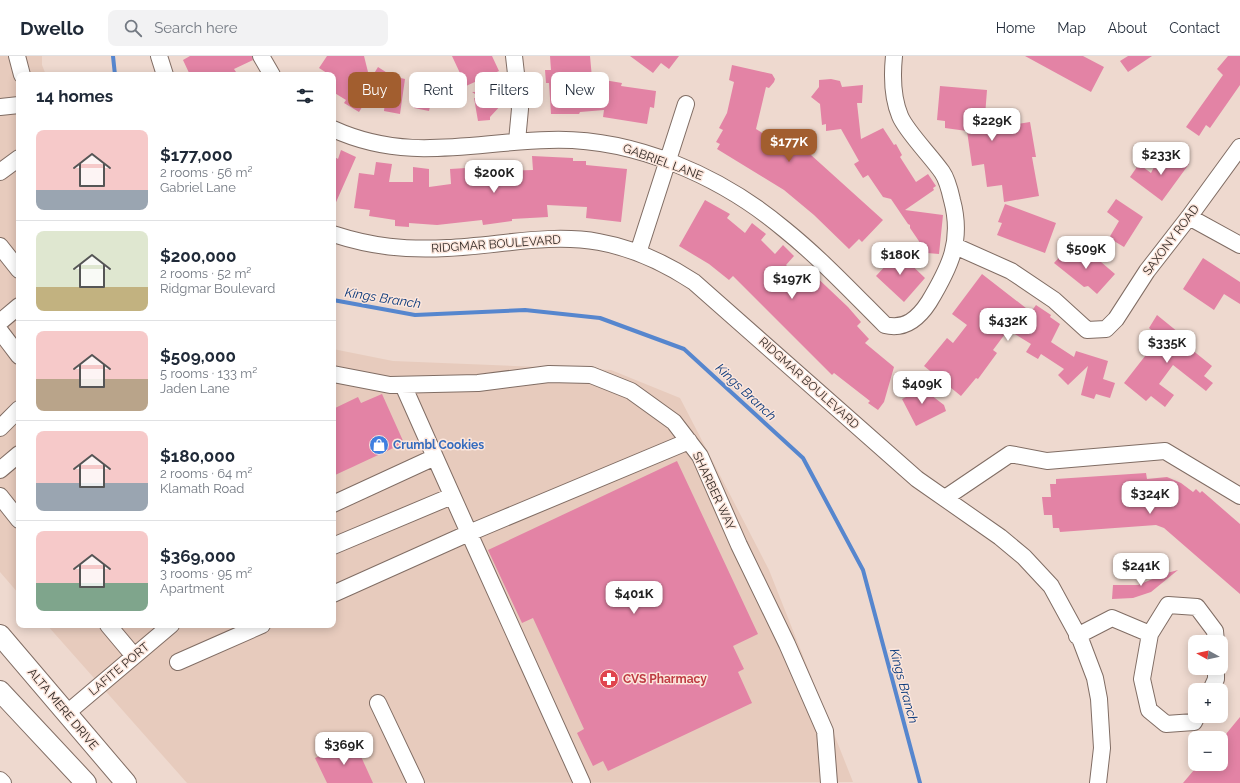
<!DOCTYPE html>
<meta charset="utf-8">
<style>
:root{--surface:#fff;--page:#f2f2f3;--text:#1f2937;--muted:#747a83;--line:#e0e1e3;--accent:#a25e2f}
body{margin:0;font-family:Raleway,sans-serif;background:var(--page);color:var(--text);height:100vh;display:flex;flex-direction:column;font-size:15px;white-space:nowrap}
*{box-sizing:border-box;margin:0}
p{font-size:13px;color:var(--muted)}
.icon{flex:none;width:22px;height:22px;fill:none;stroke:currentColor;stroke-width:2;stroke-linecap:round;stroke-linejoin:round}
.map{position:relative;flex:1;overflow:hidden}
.drawer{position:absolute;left:16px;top:16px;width:320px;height:556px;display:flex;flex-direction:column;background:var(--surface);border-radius:8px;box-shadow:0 2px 10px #0003}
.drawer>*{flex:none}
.hud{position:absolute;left:348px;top:16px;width:380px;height:36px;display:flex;gap:8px}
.needle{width:26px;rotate:278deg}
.controls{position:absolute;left:1188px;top:579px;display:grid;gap:8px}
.controls a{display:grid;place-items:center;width:40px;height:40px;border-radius:8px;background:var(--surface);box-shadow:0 2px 10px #0003;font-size:20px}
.price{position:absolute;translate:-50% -34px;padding:0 9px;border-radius:8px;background:#fff;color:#222;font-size:13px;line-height:26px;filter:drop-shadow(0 1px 2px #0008)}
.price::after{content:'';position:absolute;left:50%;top:24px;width:12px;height:9px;margin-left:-6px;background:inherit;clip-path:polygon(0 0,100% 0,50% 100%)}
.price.active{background:var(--accent);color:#fff}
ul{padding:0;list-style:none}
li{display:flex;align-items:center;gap:12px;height:100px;padding:0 20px}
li+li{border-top:1px solid var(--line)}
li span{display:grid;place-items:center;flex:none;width:112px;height:80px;border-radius:8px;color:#555}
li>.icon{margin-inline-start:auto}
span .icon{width:48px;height:48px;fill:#fffc;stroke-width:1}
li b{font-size:17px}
h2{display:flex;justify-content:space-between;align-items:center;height:48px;padding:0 20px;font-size:17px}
.chip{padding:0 14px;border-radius:8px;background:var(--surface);box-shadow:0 2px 10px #0003;font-size:14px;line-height:36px}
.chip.active{background:var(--accent);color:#fff}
header{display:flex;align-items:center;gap:24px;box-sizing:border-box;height:56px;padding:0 20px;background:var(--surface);border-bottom:1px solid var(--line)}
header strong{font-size:19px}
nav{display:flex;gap:22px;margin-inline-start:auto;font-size:14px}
.search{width:280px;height:36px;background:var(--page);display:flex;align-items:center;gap:10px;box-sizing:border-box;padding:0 14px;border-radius:8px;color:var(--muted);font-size:15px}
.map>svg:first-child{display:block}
.built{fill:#e7cbbd}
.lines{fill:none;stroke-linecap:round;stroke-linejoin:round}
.stream{stroke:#5686ce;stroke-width:4}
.building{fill:#e383a5}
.minor-casing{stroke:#806d64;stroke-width:18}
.major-casing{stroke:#806d64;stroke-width:22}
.minor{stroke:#fff;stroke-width:16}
.major{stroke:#fff;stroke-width:20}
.labels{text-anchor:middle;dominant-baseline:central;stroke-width:3;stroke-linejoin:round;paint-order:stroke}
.street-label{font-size:12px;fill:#322a26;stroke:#fce6dc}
.shop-label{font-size:12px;font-weight:bold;fill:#366cbe;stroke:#fce6dc;text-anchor:start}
.health-label{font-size:12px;font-weight:bold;fill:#be3a42;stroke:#fce6dc;text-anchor:start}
.water-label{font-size:13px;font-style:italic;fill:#0a397b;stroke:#fce6dc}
</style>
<header>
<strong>Dwello</strong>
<div class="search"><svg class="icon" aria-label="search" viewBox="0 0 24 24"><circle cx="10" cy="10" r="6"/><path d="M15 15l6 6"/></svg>Search here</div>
<nav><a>Home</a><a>Map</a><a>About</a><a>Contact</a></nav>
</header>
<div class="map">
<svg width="1240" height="727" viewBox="0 0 1240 727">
<rect width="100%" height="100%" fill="#eed9cf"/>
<!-- built -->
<path class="built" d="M0,0h42v9l4,10h-27v519l-19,-22z
M333,293l60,12 218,9 69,28 89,172 84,212 -666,1 -140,-158h286z"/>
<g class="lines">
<!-- stream -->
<path class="stream" d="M113,0l2,19
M333,244l82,15 110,-5 75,8 84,31 119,109 60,112 57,213"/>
</g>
<!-- building -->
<path class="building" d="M190,0h62l1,4 -19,9 4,6h-48l-7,-15z
M327,0h37l6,24 8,-13 14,9 13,3 -5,35 -16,-3 2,-19 -7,15 -12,-8 -8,13 -15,-9 2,-3 -13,-8v-17h-3l-11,-7z
M452,0h40l7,15 -33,15z
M550,0h40l2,22 30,5 -1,3 35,5 -2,17 -4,-1 -3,17 -44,-7 1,-7 -24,2 -1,2h-28l-2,-31h-3l-1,-13h6z
M630,0h49l-10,13 -8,-6 -8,10z
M1025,0h58l21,11 -13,25z
M1128,0h24l-24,16 -8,-11z
M1228,0h12v29l-30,43 -4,-3 -7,11 -13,-9 37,-52 -6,-6z
M732,9l40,9 3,5 -1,3 -5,6 -3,-1 -10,42 19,12 4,-7 32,21 72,65 -21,22 -3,-3 -10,10 -35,-34 -30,-25 -67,-41 3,-5 -4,-2 7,-12 -4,-2 8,-15 7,-31 -5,-2z
M831,23l9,2 2,6 21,-2 -1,18h-5l4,36 22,-11 11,17 2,-1 6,11 -2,2 16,25 12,-8 8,12 -3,2 1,2 -29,20 38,5 -4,39 -12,-1 -17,-25v-3l-2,-1 -17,-25 -8,-2 -15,-22 -5,3 -9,-14 5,-3 -18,-32 -15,2v-7l-4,1 -2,-21 -9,-7 8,-10v-7z
M415,29l19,4 -5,22 -15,-3z
M940,30l47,4 -3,39 46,-7 6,35h-4l7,39 -35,6 -2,-17 -15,2 -3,-23 -12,2 -5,-35 -22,-3v-7l-8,-1z
M501,35l1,13 -12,13v3l-12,1 -4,-23 10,2 -12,-8z
M341,94l15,7 -23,52v-53l5,3z
M1170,95l19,13 -27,37 -32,-24 9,-13 12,9 3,-6 3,2z
M532,100l41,2v3h13v4l41,4 -6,53 -35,-4 1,-11 -40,-2 1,12 -36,2v2l-29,4 -1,-5 -45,5 -28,-2v4l-14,-1v-6l-26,-4 1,-6 -16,-2 5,-35 15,2 2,-13 16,2 -3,18h24v-15l16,2v18l22,-3 -1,-15 16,-1 2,12 20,-4 -1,-11 15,-2 2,8 29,-1z
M1116,143l27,18 -19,30 -15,-9 10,-17 -12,-9z
M705,144l25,14 -3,4 18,15 7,-10 14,11 -5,6 14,14 8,-9 11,11 -8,9 15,15 9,-9 38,36 13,15 -4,4 12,13 -4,4 29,24 -10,35 -6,8 -10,-7 2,-2 -36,-28 -2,2 -99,-99 -4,4 -20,-16 -30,-18z
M1005,148l51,19 -11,30 -48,-18 5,-12 -4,-1z
M896,194l29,28 -21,24 -28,-26 13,-14 -3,-2z
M1066,194l12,10 9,-10 28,24 -18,20 -9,-8 -4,1 -30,-24z
M1203,202l37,24v22l-16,-10 -10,16 -31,-21z
M982,218l49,38 5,-7 15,10 -1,2 10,7 -9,18 23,15 2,-6 32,10 -5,18 12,4 -5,15 -14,-4 -2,5 -13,-4 7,-29 -20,19 -10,-10 6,-6 -23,-15 -3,5 -12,-7 5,-8 -23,-14 -15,20 4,3 -19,26 -2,-1 -15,18 -37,-30 23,-28 6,5 14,-18 -15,-11z
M1157,259l32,26 -3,4 26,21 -8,10 9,7 -7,8 -33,-26 -14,19 15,11 -9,12 -14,-11 -5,5 -22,-18 36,-46 -11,-9z
M906,320l38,29 2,6 -30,15 -14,-27 12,-6z
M382,338l22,49 -71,33v-67l25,-12 3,6z
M677,405l81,173 -25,12 11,23 -6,3 14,31 -144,68 -5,-10 -10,5 -16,-33 7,-4 -51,-111 -11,5 -34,-73z
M1146,417l1,6 20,-2 14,6 12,9 3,-3 4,4 2,-2 38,33v70l-76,-66 -8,-3 -96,7 -1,-4h-6l-1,-13h-8l-2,-18h9l-1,-13h6v-5z
M1163,512l4,5 11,-3 -27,22 -18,6 -21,1 1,-14h25l17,-7 -1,-2z
M1240,661v66h-57l16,-19h22v-24z
M354,685l19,42h-46l-12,-25z"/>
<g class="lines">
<!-- minor casing -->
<g class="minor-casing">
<path id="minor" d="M17,0l5,19
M159,0l6,19
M261,0l11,19
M514,0l6,53 -3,32
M0,51l19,-2
M333,73c75,34 138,13 216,11 84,-3 172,36 235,89 36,29 68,63 101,96 20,5 33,-6 44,-23 21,-35 34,-61 23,-102 -2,-9 -5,-21 -10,-28 -11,-16 -36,-41 -42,-56 -8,-19 -8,-40 -6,-60
M0,116l19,-14
M1189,161l51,28
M333,178c40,13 72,16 114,14 50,-2 102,-15 152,-6 34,6 66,21 95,40l223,197 83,58 24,20 27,29 30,55 14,37 4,21 3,49 -4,35
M0,190l19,24
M955,190l56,25 43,29 33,30 19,-1 10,-10 31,-48 42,-54 51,-70
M638,197l48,-149
M0,266l19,-16
M0,275l19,25
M333,318l57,11 88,-2 71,-9 42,1 40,16 43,31 26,34 39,89 48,99 38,87 4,52
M403,329l32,72
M0,372l19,-19
M0,414l19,-16
M0,440l19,24
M945,442l65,-44 37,7 118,-10 75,45
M333,448l102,-47 34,76 -136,61
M333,490l119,-50
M108,569l26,31
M1077,580l35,-18 38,16
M178,606l84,-37
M1211,634l5,-11v-11
M378,647l38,80
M67,657l104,-88
M1197,660l-3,6 -28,2 -17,-14 -7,-31 8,-45 18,-29 29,2 18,24 1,11
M0,724l3,3
M582,727l-113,-250 220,-92"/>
</g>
<!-- major casing -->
<g class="major-casing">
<path id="major" d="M0,579l126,148
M0,635l86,92"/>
</g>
<!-- minor -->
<use href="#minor" class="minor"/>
<!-- major -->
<use href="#major" class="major"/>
</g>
<!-- icons -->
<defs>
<g id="shop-disc" transform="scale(1)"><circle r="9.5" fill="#3f7fe0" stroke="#fce6dc"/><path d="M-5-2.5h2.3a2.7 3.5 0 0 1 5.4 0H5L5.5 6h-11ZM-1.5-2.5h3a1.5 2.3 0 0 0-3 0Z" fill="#fff"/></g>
<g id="pharmacy-disc" transform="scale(1)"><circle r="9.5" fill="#e0444e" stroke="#fce6dc"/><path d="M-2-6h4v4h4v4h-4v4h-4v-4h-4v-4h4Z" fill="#fff"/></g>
</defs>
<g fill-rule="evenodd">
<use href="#shop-disc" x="379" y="389"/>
<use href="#pharmacy-disc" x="609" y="623"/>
</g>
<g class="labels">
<!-- street labels -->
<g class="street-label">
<text transform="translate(663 106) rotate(20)">GABRIEL LANE</text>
<text transform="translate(1171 184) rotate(-53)">SAXONY ROAD</text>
<text transform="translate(496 188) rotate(-4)">RIDGMAR BOULEVARD</text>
<text transform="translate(809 327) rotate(42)">RIDGMAR BOULEVARD</text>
<text transform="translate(714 435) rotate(65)">SHARBER WAY</text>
<text transform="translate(119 613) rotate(-40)">LAFITE PORT</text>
<text transform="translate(63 653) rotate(50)">ALTA MERE DRIVE</text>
</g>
<!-- shop labels -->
<g class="shop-label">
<text x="393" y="389">Crumbl Cookies</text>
</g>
<!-- health labels -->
<g class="health-label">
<text x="623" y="623">CVS Pharmacy</text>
</g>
<!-- water labels -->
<g class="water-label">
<text transform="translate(383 242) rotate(9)">Kings Branch</text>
<text transform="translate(746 336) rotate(43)">Kings Branch</text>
<text transform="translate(904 630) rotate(75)">Kings Branch</text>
</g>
</g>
</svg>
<div class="controls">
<a><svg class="needle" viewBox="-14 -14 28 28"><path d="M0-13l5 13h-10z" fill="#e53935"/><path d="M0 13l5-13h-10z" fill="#747a83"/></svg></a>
<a>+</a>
<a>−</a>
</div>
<b class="price" style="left:992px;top:86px">$229K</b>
<b class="price active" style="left:789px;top:107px">$177K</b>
<b class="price" style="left:1161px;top:120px">$233K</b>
<b class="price" style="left:494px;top:138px">$200K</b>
<b class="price" style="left:1086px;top:214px">$509K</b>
<b class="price" style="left:900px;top:220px">$180K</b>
<b class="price" style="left:792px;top:244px">$197K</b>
<b class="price" style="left:1008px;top:286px">$432K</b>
<b class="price" style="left:1167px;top:308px">$335K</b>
<b class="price" style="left:922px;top:349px">$409K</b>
<b class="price" style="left:1150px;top:459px">$324K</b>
<b class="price" style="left:1141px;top:531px">$241K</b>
<b class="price" style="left:634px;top:559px">$401K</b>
<b class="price" style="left:344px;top:710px">$369K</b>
<div class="hud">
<a class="chip active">Buy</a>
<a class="chip">Rent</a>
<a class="chip">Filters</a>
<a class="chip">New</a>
</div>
<section class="drawer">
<h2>14 homes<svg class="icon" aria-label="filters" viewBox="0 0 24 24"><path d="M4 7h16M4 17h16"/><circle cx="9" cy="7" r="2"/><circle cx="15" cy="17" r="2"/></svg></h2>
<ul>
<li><span style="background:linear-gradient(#f6c9c9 75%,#9aa5b1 0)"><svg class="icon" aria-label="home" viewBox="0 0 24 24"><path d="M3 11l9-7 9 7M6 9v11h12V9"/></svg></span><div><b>$177,000</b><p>2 rooms · 56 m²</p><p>Gabriel Lane</p></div></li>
<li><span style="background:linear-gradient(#dfe7d0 70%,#c2b280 0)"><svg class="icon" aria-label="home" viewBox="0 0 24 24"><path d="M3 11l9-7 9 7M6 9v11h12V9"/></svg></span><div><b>$200,000</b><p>2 rooms · 52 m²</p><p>Ridgmar Boulevard</p></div></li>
<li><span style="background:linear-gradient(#f6c9c9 60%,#b9a48a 0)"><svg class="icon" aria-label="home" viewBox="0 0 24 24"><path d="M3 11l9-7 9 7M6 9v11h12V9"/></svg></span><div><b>$509,000</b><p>5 rooms · 133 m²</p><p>Jaden Lane</p></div></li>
<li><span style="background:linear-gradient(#f6c9c9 65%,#9aa5b1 0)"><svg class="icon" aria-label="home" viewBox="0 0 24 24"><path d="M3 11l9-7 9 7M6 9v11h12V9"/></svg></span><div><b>$180,000</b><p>2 rooms · 64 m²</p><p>Klamath Road</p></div></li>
<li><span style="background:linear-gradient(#f6c9c9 65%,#7fa58c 0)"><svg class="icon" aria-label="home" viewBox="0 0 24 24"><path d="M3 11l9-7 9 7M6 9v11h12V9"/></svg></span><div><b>$369,000</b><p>3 rooms · 95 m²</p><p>Apartment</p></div></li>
</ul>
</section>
</div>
